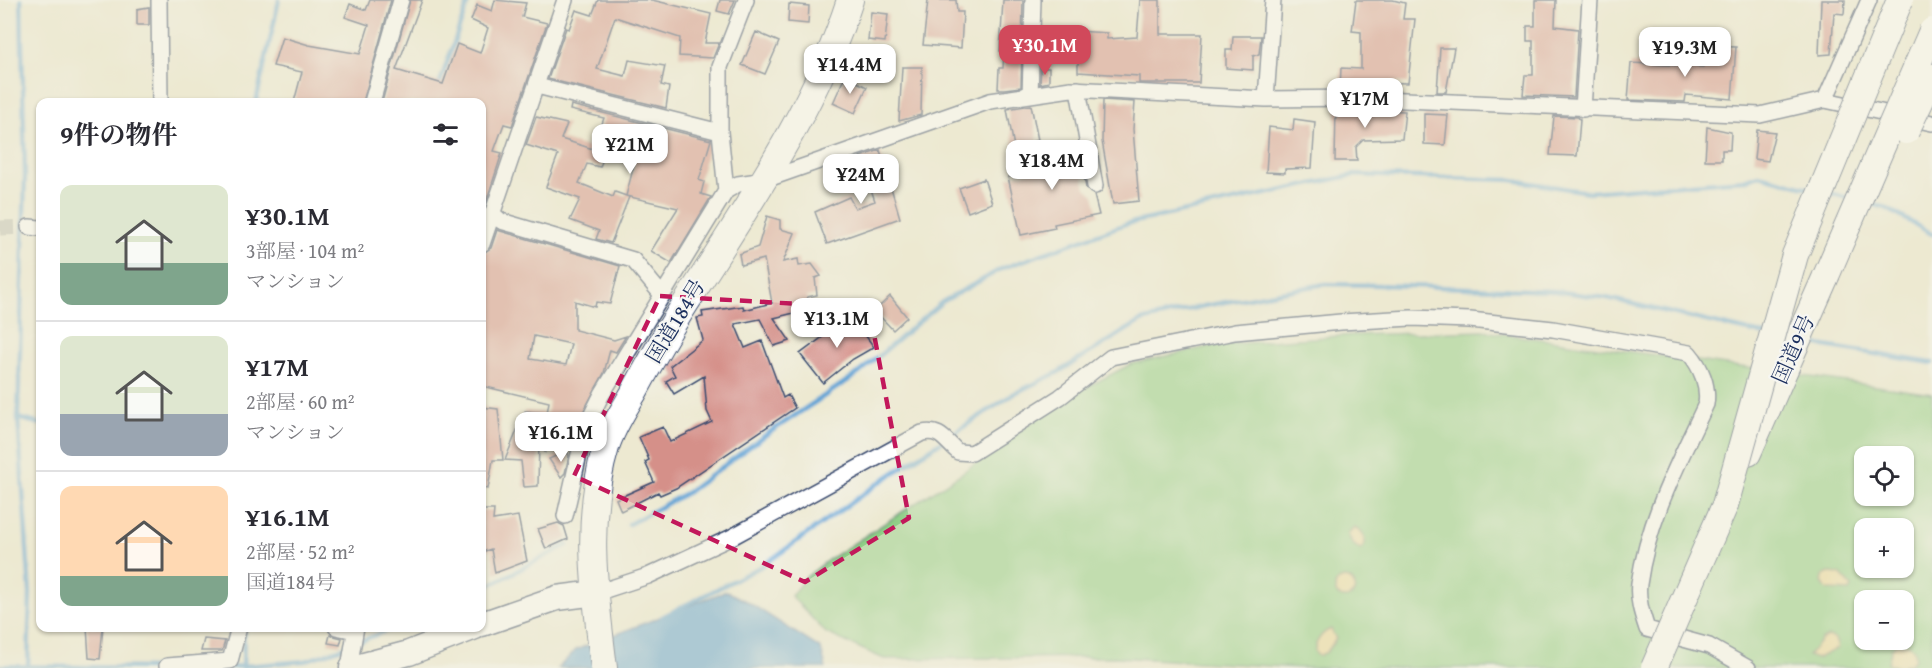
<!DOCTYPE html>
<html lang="ja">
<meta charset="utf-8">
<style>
:root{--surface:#fff;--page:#f7f7f7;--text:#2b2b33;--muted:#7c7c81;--line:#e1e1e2;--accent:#d1495b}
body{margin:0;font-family:"Gentium Book Plus","Noto Serif JP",serif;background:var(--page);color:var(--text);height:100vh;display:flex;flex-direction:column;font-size:22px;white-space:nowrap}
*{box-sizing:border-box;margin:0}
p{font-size:20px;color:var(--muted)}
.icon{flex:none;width:33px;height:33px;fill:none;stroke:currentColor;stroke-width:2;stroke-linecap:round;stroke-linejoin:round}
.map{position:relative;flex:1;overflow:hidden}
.panel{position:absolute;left:36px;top:98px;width:450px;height:534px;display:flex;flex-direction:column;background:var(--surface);border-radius:12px;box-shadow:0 2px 4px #0004}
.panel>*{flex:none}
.fabs{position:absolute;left:1854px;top:446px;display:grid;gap:12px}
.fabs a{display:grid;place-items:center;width:60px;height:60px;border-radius:12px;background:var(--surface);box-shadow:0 2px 4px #0004;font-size:30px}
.price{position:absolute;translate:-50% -51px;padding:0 14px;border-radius:12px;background:#fff;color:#222;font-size:20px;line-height:39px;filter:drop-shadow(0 2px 3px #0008)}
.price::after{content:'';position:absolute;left:50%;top:36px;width:18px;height:14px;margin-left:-9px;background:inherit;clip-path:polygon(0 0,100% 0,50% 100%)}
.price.current{background:var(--accent);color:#fff}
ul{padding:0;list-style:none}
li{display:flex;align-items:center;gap:18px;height:150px;padding:0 24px}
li+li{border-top:2px solid var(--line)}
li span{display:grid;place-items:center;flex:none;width:168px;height:120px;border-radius:12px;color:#555}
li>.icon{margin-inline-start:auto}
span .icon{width:72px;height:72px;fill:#fffc;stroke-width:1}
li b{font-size:26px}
h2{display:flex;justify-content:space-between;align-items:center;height:72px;padding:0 24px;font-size:26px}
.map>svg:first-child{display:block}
.green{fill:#8fcf86;stroke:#557f72;stroke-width:1.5;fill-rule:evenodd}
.sand{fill:#eeda9e;stroke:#84847e;stroke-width:1.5}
.water{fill:#61a3d5;stroke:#3e699a;stroke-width:1.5}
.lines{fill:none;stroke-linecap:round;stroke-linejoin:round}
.stream{stroke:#61a3d5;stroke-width:4.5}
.building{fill:#d59089;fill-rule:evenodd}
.minor-tunnel{stroke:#c3c4ba;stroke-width:15;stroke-dasharray:15 8;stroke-linecap:butt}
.minor-casing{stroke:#3a4b6f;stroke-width:18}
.primary-casing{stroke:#3a4b6f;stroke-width:27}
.trunk-casing{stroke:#3a4b6f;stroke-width:28}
.minor{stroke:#fff;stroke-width:15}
.primary{stroke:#fff;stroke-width:24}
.trunk{stroke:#fff;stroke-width:26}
.trunk-bridge-casing{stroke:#3a4b6f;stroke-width:28;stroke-linecap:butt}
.trunk-bridge{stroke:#fff;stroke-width:26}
.marked{fill:none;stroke:#c2185b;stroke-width:4.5;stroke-dasharray:12 8;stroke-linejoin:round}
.labels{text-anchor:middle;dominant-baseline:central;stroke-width:4.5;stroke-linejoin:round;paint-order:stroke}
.street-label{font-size:21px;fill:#1b2f5e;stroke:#f6f6f2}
</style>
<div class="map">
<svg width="1932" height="668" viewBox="0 0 1932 668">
<rect width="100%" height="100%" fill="#f6f6f2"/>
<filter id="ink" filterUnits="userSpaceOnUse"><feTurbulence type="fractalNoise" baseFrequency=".0167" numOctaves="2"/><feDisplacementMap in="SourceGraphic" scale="12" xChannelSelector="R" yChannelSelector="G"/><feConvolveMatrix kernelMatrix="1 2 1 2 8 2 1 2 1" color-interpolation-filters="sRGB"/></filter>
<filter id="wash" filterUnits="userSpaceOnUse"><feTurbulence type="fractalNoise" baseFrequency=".008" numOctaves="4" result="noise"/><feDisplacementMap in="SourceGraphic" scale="24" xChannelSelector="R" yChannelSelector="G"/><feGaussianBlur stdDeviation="1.35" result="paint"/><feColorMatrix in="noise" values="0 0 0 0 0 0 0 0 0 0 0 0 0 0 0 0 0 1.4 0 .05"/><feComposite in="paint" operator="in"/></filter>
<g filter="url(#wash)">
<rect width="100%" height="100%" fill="#ede9d1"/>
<!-- green -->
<path class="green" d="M1483,331l449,63v274h-631l-186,-11 -231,2 -58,-26 -35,-37 13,-17 24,-19 131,-85 105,-76 67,-35 85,-19 138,-10zM1864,456h40v39h-40zM1864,528h40v39h-40zM1864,600h40v39h-40z"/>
<!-- sand -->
<path class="sand" d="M1354,527c9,4 11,8 11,18l-5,5 -8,-7 -4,-9z
M1829,573l11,1 12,13 -2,4 -23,-1 -5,-8 1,-6z
M1335 588a10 10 0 1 1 20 0a10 10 0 1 1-20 0Z
M1331,629l5,10 -9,13 -9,4 -3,-4c-1,-9 7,-20 16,-23z
M1829,637l6,2 3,9 -22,11 -8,-3 14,-17z
M1897,644h11l6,6 1,8 -3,5 -14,4 -10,-4 4,-15z"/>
<!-- water -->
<path class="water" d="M726,591l22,11 73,47 5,19h-268l18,-18z"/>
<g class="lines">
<!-- stream -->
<path class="stream" d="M438,88l31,-88
M256,102l23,-102
M1830,193l21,6
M1868,203l18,5 46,26
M1806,343l126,20
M18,418l7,-241 -4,-177
M629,524l59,-32 79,-58 92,-61 83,-71 61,-34 123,-44 228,-49 158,5 76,12 156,-12 15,-5 54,14
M482,589l85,-44
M662,617l100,-51 121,-86 132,-87 42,-20 84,-52 63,-15 121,-22 55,1 175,6 52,7 159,37
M356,643l40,-16
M0,666l165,2
M28,666l2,-73 -12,-175 22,6
M231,667l74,-6 43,-15
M243,668l1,-36"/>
</g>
<g id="blocks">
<!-- building -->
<path class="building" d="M370,0h21l-28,102h-69l8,-30 -29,-6 9,-29 27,8 51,9 9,-29 -24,-8 5,-13 16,6z
M410,0h12l-26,70 47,14 14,-40 23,9 8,-25 -17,-8 6,-15 15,6 3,-11 31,3 -4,14 25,6 -35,103 -8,-2 -10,27 8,2 -20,62v-113h-100z
M598,0h54l59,14 -6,29h14l-6,15 -34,-2 1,-18 -65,-21 -18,52 28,7 4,-16 36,6 -4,19 8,2 -3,21 -118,-29 18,-51 3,1 7,-19 16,5z
M720,0h15l-6,14 -12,-3z
M928,0h28l1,12h6l-2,36 -38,-3z
M1003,0h20l-2,87 -17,2h-6l1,-21h4l1,-17h-4z
M1140,0h20v34h42l-3,49h-60v-7l-61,-4v-41l29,2v6l30,-2z
M1356,0h37l12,3 -2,16h12l-7,64 -34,-1 -1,7 -33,-1 1,-20 20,1v-37l-9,-1z
M1535,0h21l-1,26 23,3 -4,68 -51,-2 2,-20h8v-34h-6v-15h8z
M1821,0h24l-1,14 -10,-1 -3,41 -12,1z
M789,4l20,2 -1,18 -20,-2z
M149,7v18h-12v-16z
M871,12l17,2 -3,28 -17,-2z
M756,32l23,10 -14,32 -23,-9z
M1233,36h28l-2,18 -6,2v14l-27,-2v-18h6z
M1705,46l31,1 -4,52 -46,-4 -1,7 -57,-2 3,-37 72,4z
M1440,48h14l-8,44h-9z
M902,67h20l-1,48 -22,6z
M1041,68h8v14l-9,2z
M845,76l22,11 -12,26 -22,-10z
M1103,100l32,2 -2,27 6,72 -26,3 -11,-63z
M571,105l140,35 -12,40 5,2 -3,12 10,3 -40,66 -20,-12 27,-43 -52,-12 13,-50 -22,-3 -2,6 -8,-2 -7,20 -13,-3 -8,19 34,14 2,-5 14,5 -18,46 -15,-4 3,-8 -29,-11 10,-21 -34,-12 12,-32 -32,-10 10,-28 31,7 -6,15 32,10 11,-31 -34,-8z
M1031,105l7,35 -24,7 -7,-38z
M1336,108l69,3 -3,28 -39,1 -7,7 1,14h-22z
M1424,114l24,1 -3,30 -21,-1z
M1554,116l24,1 2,3 -3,36 -27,-1z
M1294,119l21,3 -3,46 -27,1v4l-19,-1 3,-45 24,3z
M1707,127l24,5 -1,18h-8v10h-17z
M1757,130l18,2 -7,29 -14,-2z
M1078,144l8,44 8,7 5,20 -45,9 1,4 -34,7 -13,-58 27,-6 -3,-18z
M880,150l20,68 -73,26 -12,-32 34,-15 6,11 20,-7 -15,-44z
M984,179l8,24 -24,9 -9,-24z
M767,216l13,4v9l15,4 -12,29 15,-3 1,7 13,-2 9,12 -6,2 2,17 -10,2 3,12 -36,9 16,23 -16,5 -14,-27 -25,5 10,24 17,-7 21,57 5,-3 7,13 -119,80 -16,7 -2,-3 -37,19 -5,-12 38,-17 -9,-20 4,-2 -10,-23 24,-10 7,15 42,-20 -5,-11 -3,-35 -30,18 -8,-13 9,-5 -5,-10 33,-26 -6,-22 6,-1 -1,-5 41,-6 1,4 28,-7 -8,-44 -23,6 -2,-11 19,-7z
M497,230l123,36 -10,38 -14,-2 -1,5 -20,-6v29l39,10 12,-4 -10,16 -6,-2 -6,23 -29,54 -22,-4 -8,29 -6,-9 -1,43 -14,1 -3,-26 -16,-1 20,-49 22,2 2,-11 -67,-16v-133l9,-5zM534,336l37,8 -5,21 -36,-6z
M890,296l17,21 -14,13 -18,-19z
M851,316l23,31 -21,12 -30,24 -23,-29z
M482,407l16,2 5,51h-10l-5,29 -6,-1z
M567,451l2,5 -4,17 -4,4 -12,-18z
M482,510h12l-1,10 25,-4 9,45 -32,12 -4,-24 -9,3z
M558,523l6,3 4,13 -22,10 -8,-20z
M87,627h16l-3,32 -11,-1z
M330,635l12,3 -2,7 -12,-2z
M204,639l21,2 -3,10h-21z"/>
</g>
</g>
<g filter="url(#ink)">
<use href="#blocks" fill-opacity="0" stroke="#3a4b6f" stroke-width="1.5"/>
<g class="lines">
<!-- minor-tunnel -->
<path class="minor-tunnel" d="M0,228l29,-1"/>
<!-- minor casing -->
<g class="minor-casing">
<path id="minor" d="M159,0l1,102
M746,0l-26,67v65l6,59 12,-7 27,-4 225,-79 81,-12 195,10 92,-1 402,17 65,-15 107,23
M537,86l183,46
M1078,89l17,97
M1030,95l3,-95
M1266,99l7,-99
M1825,100l44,-100
M372,102l29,-102
M1583,109l7,-109
M492,213l9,8 132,39 29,35
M29,227l11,1
M482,244l83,-244
M565,516l20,-88 17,-34 124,-203
M596,593l52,-17 82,-38 192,-105c19,-4 23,8 36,19l14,1 88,-56 51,-40 124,-25 106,-10 70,-4 59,2 83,9 136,24c12,14 20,33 17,51 -27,58 -58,115 -67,180 -2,15 3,30 8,45l62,17 39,22
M336,627l19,4
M167,666l63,-5 9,-34
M349,668l7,-41"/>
</g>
<!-- primary casing -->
<g class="primary-casing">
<path id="primary" d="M482,624l75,-26 39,-5
M352,668l57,-15 66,-26"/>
</g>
<!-- trunk casing -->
<g class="trunk-casing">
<path id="trunk" d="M1748,453l78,-177
M604,668c-9,-74 -20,-148 2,-221 6,-19 17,-36 27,-53 19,-35 38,-69 60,-102 59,-93 123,-186 157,-292"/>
</g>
<!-- minor -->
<use href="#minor" class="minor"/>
<!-- primary -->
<use href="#primary" class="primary"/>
<!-- trunk -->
<use href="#trunk" class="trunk"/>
<!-- trunk-bridge casing -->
<g class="trunk-bridge-casing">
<path id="trunk-bridge" d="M1906,131l26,-54
M1826,276l106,-245
M1654,668l71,-163 70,-250 105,-255"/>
</g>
<!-- trunk-bridge -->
<use href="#trunk-bridge" class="trunk-bridge"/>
</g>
</g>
<!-- marked area -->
<path d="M0 0H1932V668H0ZM660,296l209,12 40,210 -104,64 -231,-106z" fill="#ede9d1" fill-opacity=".55" fill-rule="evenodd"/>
<path class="marked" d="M660,296l209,12 40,210 -104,64 -231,-106z"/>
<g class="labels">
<!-- street labels -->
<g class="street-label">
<text transform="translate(675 321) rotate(-59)">国道184号</text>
<text transform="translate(1793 349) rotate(-66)">国道9号</text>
</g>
</g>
</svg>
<div class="fabs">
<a><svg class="icon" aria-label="locate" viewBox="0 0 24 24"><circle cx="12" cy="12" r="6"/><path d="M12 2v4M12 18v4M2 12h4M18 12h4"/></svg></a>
<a>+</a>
<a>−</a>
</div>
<b class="price current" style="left:1045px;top:76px">¥30.1M</b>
<b class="price" style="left:1685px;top:78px">¥19.3M</b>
<b class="price" style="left:850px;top:95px">¥14.4M</b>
<b class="price" style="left:1365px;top:129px">¥17M</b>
<b class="price" style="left:630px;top:175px">¥21M</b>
<b class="price" style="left:1052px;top:191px">¥18.4M</b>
<b class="price" style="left:861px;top:205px">¥24M</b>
<b class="price" style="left:837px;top:349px">¥13.1M</b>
<b class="price" style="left:561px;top:463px">¥16.1M</b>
<section class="panel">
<h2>9件の物件<svg class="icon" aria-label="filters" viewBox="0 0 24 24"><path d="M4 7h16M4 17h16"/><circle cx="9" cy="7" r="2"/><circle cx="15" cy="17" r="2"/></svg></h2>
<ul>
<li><span style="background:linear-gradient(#dfe7d0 65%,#7fa58c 0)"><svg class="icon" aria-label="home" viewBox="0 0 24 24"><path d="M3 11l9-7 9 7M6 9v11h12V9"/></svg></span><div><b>¥30.1M</b><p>3部屋 · 104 m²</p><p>マンション</p></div></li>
<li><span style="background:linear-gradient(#dfe7d0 65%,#9aa5b1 0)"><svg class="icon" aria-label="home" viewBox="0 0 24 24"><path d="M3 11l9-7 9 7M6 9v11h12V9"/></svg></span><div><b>¥17M</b><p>2部屋 · 60 m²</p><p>マンション</p></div></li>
<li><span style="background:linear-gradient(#ffd9b3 75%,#7fa58c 0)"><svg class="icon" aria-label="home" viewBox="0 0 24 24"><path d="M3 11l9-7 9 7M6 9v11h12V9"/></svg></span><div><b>¥16.1M</b><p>2部屋 · 52 m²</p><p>国道184号</p></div></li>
</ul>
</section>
</div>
